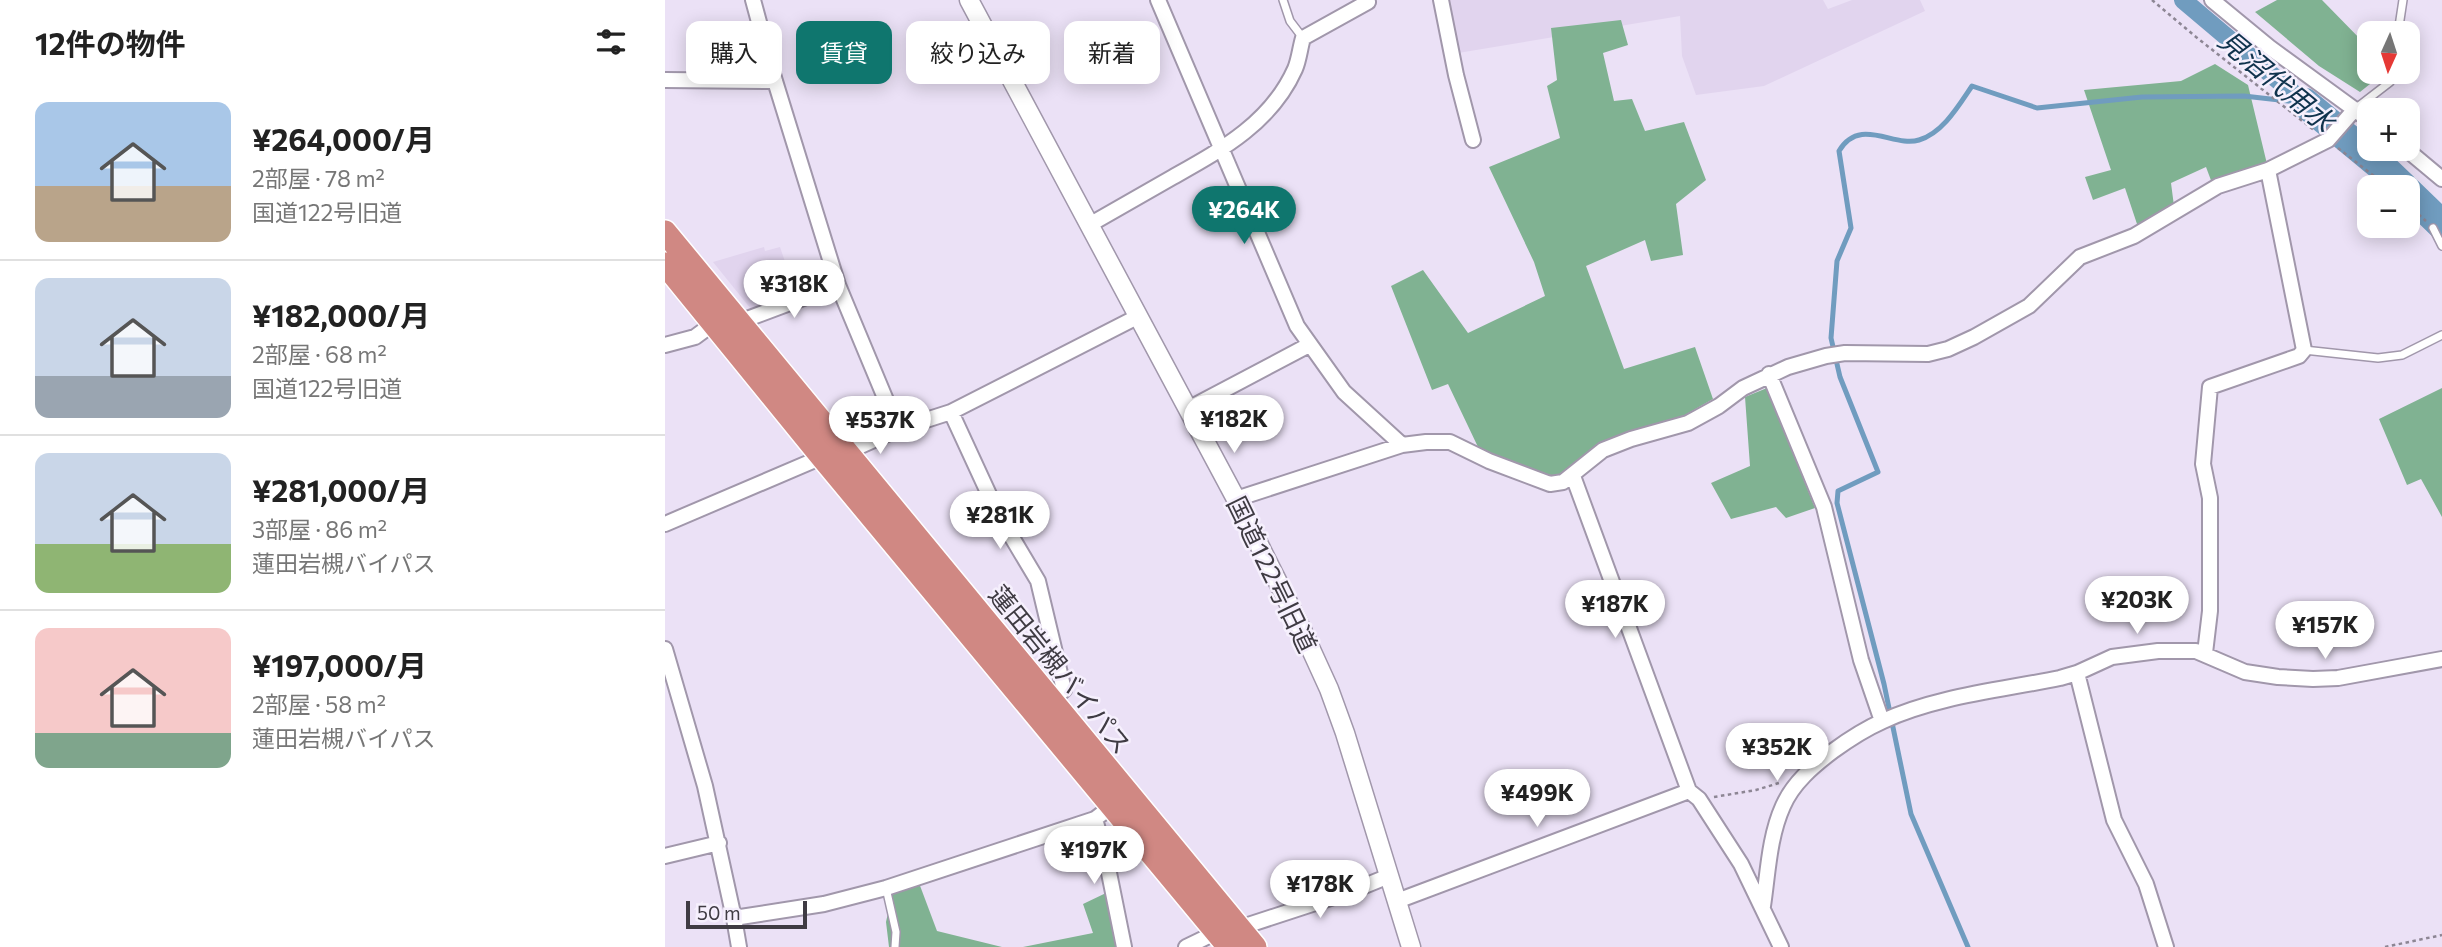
<!DOCTYPE html>
<html lang="ja">
<meta charset="utf-8">
<style>
:root{--surface:#fff;--page:#f6f6f6;--text:#222;--muted:#767676;--line:#e0e0e0;--accent:#0f766e}
body{margin:0;font-family:Commissioner,"Noto Sans JP",sans-serif;background:var(--page);color:var(--text);height:100vh;display:flex;flex-direction:column;font-size:26px;white-space:nowrap}
*{box-sizing:border-box;margin:0}
p{font-size:23px;color:var(--muted)}
.icon{flex:none;width:38px;height:38px;fill:none;stroke:currentColor;stroke-width:2;stroke-linecap:round;stroke-linejoin:round}
.map{position:relative;flex:1;overflow:hidden}
.panel{display:flex;flex-direction:column;background:var(--surface);width:665px}
.panel>*{flex:none}
.guide{position:absolute;left:21px;top:21px;width:665px;height:63px;display:flex;gap:14px}
.needle{width:46px;rotate:183deg}
.fabs{position:absolute;left:1692px;top:21px;display:grid;gap:14px}
.fabs a{display:grid;place-items:center;width:63px;height:63px;border-radius:14px;background:var(--surface);box-shadow:0 4px 18px #0003;font-size:35px}
.scale{position:absolute;left:21px;bottom:18px;width:121px;box-sizing:border-box;padding-left:7px;border:4px solid #3f3b43;border-top:0;font-size:19px;line-height:24px;white-space:nowrap;color:#3f3b43;-webkit-text-stroke:5px #f6f0fd;paint-order:stroke}
.price{position:absolute;translate:-50% -60px;padding:0 16px;border-radius:24px;background:#fff;color:#222;font-size:23px;line-height:46px;filter:drop-shadow(0 2px 4px #0008)}
.price::after{content:'';position:absolute;left:50%;top:42px;width:21px;height:16px;margin-left:-10px;background:inherit;clip-path:polygon(0 0,100% 0,50% 100%)}
.price.selected{background:var(--accent);color:#fff}
ul{padding:0;list-style:none}
li{display:flex;align-items:center;gap:21px;height:175px;padding:0 35px}
li+li{border-top:2px solid var(--line)}
li span{display:grid;place-items:center;flex:none;width:196px;height:140px;border-radius:14px;color:#555}
li>.icon{margin-inline-start:auto}
span .icon{width:84px;height:84px;fill:#fffc;stroke-width:1}
li b{font-size:30px}
h2{display:flex;justify-content:space-between;align-items:center;height:84px;padding:0 35px;font-size:30px}
.chip{padding:0 24px;border-radius:14px;background:var(--surface);box-shadow:0 4px 18px #0003;font-size:24px;line-height:63px}
.chip.selected{background:var(--accent);color:#fff}
main{display:flex;flex:1;min-height:0}
.map>svg:first-child{display:block}
.built{fill:#e1d4ee}
.forest{fill:#80b292}
.lines{fill:none;stroke-linecap:round;stroke-linejoin:round}
.stream{stroke:#709cbf;stroke-width:5}
.canal{stroke:#709cbf;stroke-width:18}
.river{stroke:#709cbf;stroke-width:30}
.service-casing{stroke:#a197ab;stroke-width:10}
.minor-casing{stroke:#a197ab;stroke-width:18}
.tertiary-casing{stroke:#a197ab;stroke-width:21}
.trunk-casing{stroke:#fff;stroke-width:26}
.path{stroke:#8d8694;stroke-width:2.5;stroke-dasharray:3.5 3.5;stroke-linecap:butt}
.service{stroke:#fff;stroke-width:7}
.minor{stroke:#fff;stroke-width:14}
.tertiary{stroke:#fff;stroke-width:18}
.trunk{stroke:#d08883;stroke-width:23}
.labels{text-anchor:middle;dominant-baseline:central;stroke-width:5;stroke-linejoin:round;paint-order:stroke}
.street-label{font-size:26px;fill:#3f3b43;stroke:#f6f0fd}
.water-label{font-size:28px;font-style:italic;fill:#10334d;stroke:#f6f0fd}
</style>
<main>
<section class="panel">
<h2>12件の物件<svg class="icon" aria-label="filters" viewBox="0 0 24 24"><path d="M4 7h16M4 17h16"/><circle cx="9" cy="7" r="2"/><circle cx="15" cy="17" r="2"/></svg></h2>
<ul>
<li><span style="background:linear-gradient(#a9c7e8 60%,#b9a48a 0)"><svg class="icon" aria-label="home" viewBox="0 0 24 24"><path d="M3 11l9-7 9 7M6 9v11h12V9"/></svg></span><div><b>¥264,000/月</b><p>2部屋 · 78 m²</p><p>国道122号旧道</p></div></li>
<li><span style="background:linear-gradient(#c9d6e8 70%,#9aa5b1 0)"><svg class="icon" aria-label="home" viewBox="0 0 24 24"><path d="M3 11l9-7 9 7M6 9v11h12V9"/></svg></span><div><b>¥182,000/月</b><p>2部屋 · 68 m²</p><p>国道122号旧道</p></div></li>
<li><span style="background:linear-gradient(#c9d6e8 65%,#8fb573 0)"><svg class="icon" aria-label="home" viewBox="0 0 24 24"><path d="M3 11l9-7 9 7M6 9v11h12V9"/></svg></span><div><b>¥281,000/月</b><p>3部屋 · 86 m²</p><p>蓮田岩槻バイパス</p></div></li>
<li><span style="background:linear-gradient(#f6c9c9 75%,#7fa58c 0)"><svg class="icon" aria-label="home" viewBox="0 0 24 24"><path d="M3 11l9-7 9 7M6 9v11h12V9"/></svg></span><div><b>¥197,000/月</b><p>2部屋 · 58 m²</p><p>蓮田岩槻バイパス</p></div></li>
</ul>
</section>
<div class="map">
<svg width="1777" height="947" viewBox="0 0 1777 947">
<rect width="100%" height="100%" fill="#ebe1f6"/>
<!-- built -->
<path class="built" d="M782,0h376l5,9 24,-9h68l5,11 -161,75 -68,9 -14,-39 -2,-40 -222,37z
M99,247l1,4 15,-4 16,47 -45,15 -38,-47z"/>
<!-- forest -->
<path class="forest" d="M1612,0h45l44,45 -5,10 8,10v7h7l4,4 -20,16 -41,-26 -64,-54z
M956,20l7,25 -25,8 11,48 18,-2 13,32 39,-9 22,58 -30,24 7,51 -32,6 -6,-21 -59,26 38,103 71,-22 18,52 -28,16 -54,18 -57,36 -24,12 -54,-20 -18,-14 -30,-63 -16,6 -41,-104 32,-16 45,63 77,-37 -11,-34 -45,-95 71,-29 -13,-52 10,-6 -6,-52z
M1550,64l33,21 19,79 -55,19 -6,-16 -35,16 3,23 -36,21 -13,-39 -32,12 -8,-23 26,-7 -27,-80 97,-9z
M1102,388l48,120 -29,10 -10,-11 -45,12 -20,-36 39,-17 -5,-69z
M1777,388v129l-21,-38 -14,6 -28,-66z
M254,883l18,48 65,16h-113l-3,-25 6,-27z
M441,893l10,54h-93l70,-14 -10,-29z"/>
<g class="lines">
<!-- stream -->
<path class="stream" d="M1303,947l-57,-133 -27,-130 -47,-181 1,-12 40,-19 -38,-95 -9,-39 6,-77 14,-33 -12,-77c21,-35 55,-3 80,-11 24,-7 40,-35 53,-54l65,22 105,-11 102,-1 61,7"/>
<!-- canal -->
<path class="canal" d="M1518,0l122,103"/>
<!-- river -->
<path class="river" d="M1640,103l75,62 23,22
M1743,192l34,33"/>
<!-- service casing -->
<g class="service-casing">
<path id="service" d="M618,0l7,21 13,17
M1733,33l5,-33
M1690,109l35,-27 2,-10
M1768,228l9,18
M1639,350l74,8 24,-3 40,-20
M221,888l10,44 -1,15"/>
</g>
<!-- minor casing -->
<g class="minor-casing">
<path id="minor" d="M88,0l22,81 63,204 60,144 53,-17 188,-96
M493,0l139,326 47,66 58,53
M776,0l15,75 17,65
M1547,0l57,47 100,73
M0,80l110,1
M1741,149l36,30
M424,225c28,-16 56,-32 84,-48 48,-27 98,-54 122,-108 4,-9 5,-21 8,-31l65,-36
M74,322l99,-37
M0,345l30,-8 19,-14
M1104,374l55,133 37,153 21,61
M523,409l121,-64
M286,412l47,102 40,67 26,109 -13,11
M908,476l116,315 10,8 42,65 40,83
M571,499l166,-54 24,-3h24l39,19 61,23 13,-2 40,-32 28,-11 57,-16 31,-17 24,-18 45,-21 38,-11 19,-3 83,1 20,-5 26,-12 55,-31 51,-49 54,-21 84,-50 50,-16 60,-30 27,-31
M0,524l157,-67 25,-5 51,-23
M0,649l40,137 29,132 90,-14 62,-16 209,-69 17,-13
M1540,653l5,-42v-113l-7,-34 7,-77 89,-31 5,-6 -36,-180
M1412,673l37,147 32,64 20,63
M430,819l11,39 18,89
M0,856l54,-13
M732,901l292,-110
M1098,906c5,-33 6,-69 20,-100 10,-23 30,-40 50,-55 15,-11 32,-22 50,-30 54,-25 119,-31 177,-43l17,-5 35,-16 46,-6h38l49,21 33,5 35,2 25,-1 104,-19
M69,918l5,29
M574,928l113,-37 37,-15
M521,947l31,-15"/>
</g>
<!-- tertiary casing -->
<g class="tertiary-casing">
<path id="tertiary" d="M304,0l267,499 67,133 26,57 16,44 66,214"/>
</g>
<!-- trunk casing -->
<g class="trunk-casing">
<path id="trunk" d="M0,232l590,715
M0,264l157,193 407,490"/>
</g>
<!-- path -->
<path class="path" d="M1487,0l44,37 119,94
M1673,148l50,39
M1743,205l18,16
M1049,797l42,-7 23,-7
M1720,947l57,-12"/>
<!-- service -->
<use href="#service" class="service"/>
<!-- minor -->
<use href="#minor" class="minor"/>
<!-- tertiary -->
<use href="#tertiary" class="tertiary"/>
<!-- trunk -->
<use href="#trunk" class="trunk"/>
</g>
<g class="labels">
<!-- street labels -->
<g class="street-label">
<text transform="translate(608 574) rotate(64)">国道122号旧道</text>
<text transform="translate(396 669) rotate(51)">蓮田岩槻バイパス</text>
</g>
<!-- water labels -->
<g class="water-label">
<text transform="translate(1612 80) rotate(40)">見沼代用水</text>
</g>
</g>
</svg>
<div class="fabs">
<a><svg class="needle" viewBox="-14 -14 28 28"><path d="M0-13l5 13h-10z" fill="#e53935"/><path d="M0 13l5-13h-10z" fill="#767676"/></svg></a>
<a>+</a>
<a>−</a>
</div>
<div class="scale">50 m</div>
<b class="price selected" style="left:579px;top:246px">¥264K</b>
<b class="price" style="left:129px;top:320px">¥318K</b>
<b class="price" style="left:569px;top:455px">¥182K</b>
<b class="price" style="left:215px;top:456px">¥537K</b>
<b class="price" style="left:335px;top:551px">¥281K</b>
<b class="price" style="left:1472px;top:636px">¥203K</b>
<b class="price" style="left:950px;top:640px">¥187K</b>
<b class="price" style="left:1660px;top:661px">¥157K</b>
<b class="price" style="left:1112px;top:783px">¥352K</b>
<b class="price" style="left:872px;top:829px">¥499K</b>
<b class="price" style="left:429px;top:886px">¥197K</b>
<b class="price" style="left:655px;top:920px">¥178K</b>
<div class="guide">
<a class="chip">購入</a>
<a class="chip selected">賃貸</a>
<a class="chip">絞り込み</a>
<a class="chip">新着</a>
</div>
</div>
</main>
